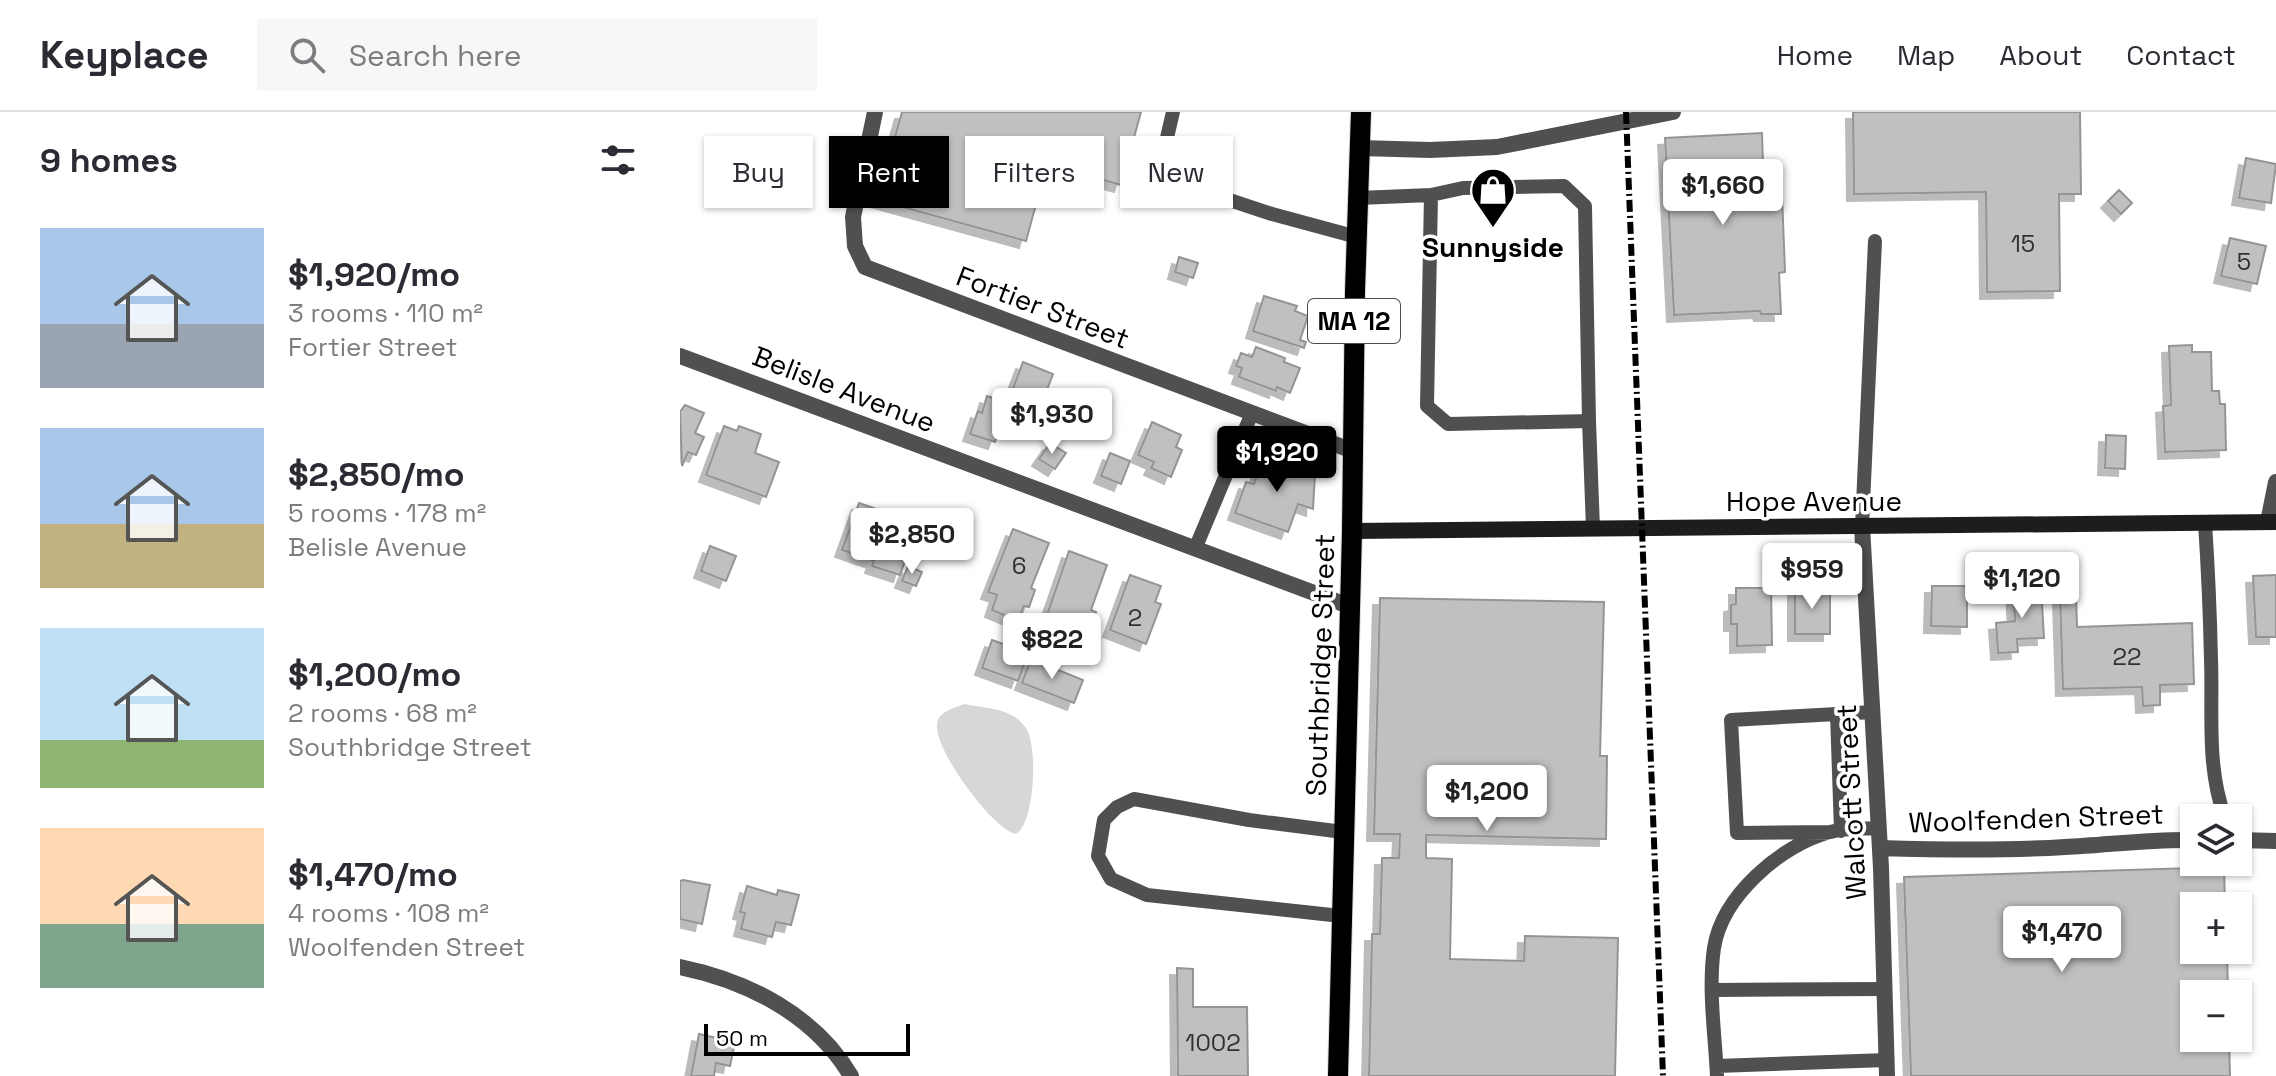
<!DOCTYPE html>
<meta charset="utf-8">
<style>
:root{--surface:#fff;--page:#f7f7f7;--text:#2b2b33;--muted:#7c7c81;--line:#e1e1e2;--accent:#000}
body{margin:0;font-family:"Space Grotesk",sans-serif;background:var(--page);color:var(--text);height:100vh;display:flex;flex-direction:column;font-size:30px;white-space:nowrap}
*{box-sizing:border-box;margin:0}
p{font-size:26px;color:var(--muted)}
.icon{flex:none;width:44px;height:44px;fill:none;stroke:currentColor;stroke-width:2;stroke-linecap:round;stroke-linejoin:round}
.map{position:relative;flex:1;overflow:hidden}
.drawer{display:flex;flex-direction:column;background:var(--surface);width:680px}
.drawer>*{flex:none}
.hud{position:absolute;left:24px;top:24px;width:760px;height:72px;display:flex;gap:16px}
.buttons{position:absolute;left:1500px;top:692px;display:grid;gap:16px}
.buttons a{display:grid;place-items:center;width:72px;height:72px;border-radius:0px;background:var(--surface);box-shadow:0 2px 6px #0004;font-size:40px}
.scale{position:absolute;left:24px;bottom:20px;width:206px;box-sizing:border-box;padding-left:8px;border:4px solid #000;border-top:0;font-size:22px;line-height:28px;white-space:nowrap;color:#000;-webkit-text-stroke:6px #fff;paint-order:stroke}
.price{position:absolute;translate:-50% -68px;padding:0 18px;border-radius:8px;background:#fff;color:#222;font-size:26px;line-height:52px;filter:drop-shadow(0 2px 4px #0008)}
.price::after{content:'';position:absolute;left:50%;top:48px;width:24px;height:18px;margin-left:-12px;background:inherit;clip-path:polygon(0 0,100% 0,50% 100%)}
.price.current{background:var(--accent);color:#fff}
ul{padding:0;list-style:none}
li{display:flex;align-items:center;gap:24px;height:200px;padding:0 40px}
li span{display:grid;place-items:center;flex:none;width:224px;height:160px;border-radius:0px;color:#555}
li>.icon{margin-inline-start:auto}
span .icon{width:96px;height:96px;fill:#fffc;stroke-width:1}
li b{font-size:34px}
h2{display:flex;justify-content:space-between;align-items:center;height:96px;padding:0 40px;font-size:34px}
.pill{padding:0 28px;border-radius:0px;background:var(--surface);box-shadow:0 2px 6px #0004;font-size:28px;line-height:72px}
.pill.current{background:var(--accent);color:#fff}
header{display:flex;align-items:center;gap:48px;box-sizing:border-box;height:112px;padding:0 40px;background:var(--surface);border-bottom:2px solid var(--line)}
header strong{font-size:38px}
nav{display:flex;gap:44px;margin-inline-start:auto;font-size:28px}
.search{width:560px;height:72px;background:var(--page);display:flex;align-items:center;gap:20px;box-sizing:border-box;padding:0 28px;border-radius:0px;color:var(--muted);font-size:30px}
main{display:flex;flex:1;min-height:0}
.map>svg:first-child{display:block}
.green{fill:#d7d7d7}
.building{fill:#c0c0c0;stroke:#949494;stroke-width:2;filter:url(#shadow)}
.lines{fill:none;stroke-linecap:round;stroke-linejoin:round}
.primary-casing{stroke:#dbdbdb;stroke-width:22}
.lane{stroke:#505050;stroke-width:14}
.street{stroke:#505050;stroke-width:16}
.secondary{stroke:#1d1d1d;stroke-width:16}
.primary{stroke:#000;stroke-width:20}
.rail{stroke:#000;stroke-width:6;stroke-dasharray:12 4 2 4;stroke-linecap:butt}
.labels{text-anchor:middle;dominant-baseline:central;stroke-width:7;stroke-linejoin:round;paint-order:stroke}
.number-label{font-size:24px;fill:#303030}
.shield{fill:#fff;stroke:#4c4c4c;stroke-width:2}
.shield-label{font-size:26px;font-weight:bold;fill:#000}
.poi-label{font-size:28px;font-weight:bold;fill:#000;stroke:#fff}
.street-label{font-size:28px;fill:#000;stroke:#fff}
</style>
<header>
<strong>Keyplace</strong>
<div class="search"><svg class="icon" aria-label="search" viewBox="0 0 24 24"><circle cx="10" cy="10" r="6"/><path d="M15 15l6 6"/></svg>Search here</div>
<nav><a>Home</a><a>Map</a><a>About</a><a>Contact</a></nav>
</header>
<main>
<section class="drawer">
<h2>9 homes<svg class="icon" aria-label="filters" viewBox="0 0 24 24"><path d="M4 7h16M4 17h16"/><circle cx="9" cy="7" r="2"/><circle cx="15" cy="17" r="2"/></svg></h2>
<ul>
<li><span style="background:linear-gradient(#a9c7e8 60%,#9aa5b1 0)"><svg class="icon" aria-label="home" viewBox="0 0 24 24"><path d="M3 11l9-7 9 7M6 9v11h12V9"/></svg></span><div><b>$1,920/mo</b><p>3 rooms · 110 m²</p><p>Fortier Street</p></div></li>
<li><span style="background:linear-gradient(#a9c7e8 60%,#c2b280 0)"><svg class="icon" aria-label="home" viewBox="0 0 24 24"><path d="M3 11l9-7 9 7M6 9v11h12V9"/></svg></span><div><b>$2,850/mo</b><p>5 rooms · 178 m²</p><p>Belisle Avenue</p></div></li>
<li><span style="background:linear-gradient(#bfe0f5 70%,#8fb573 0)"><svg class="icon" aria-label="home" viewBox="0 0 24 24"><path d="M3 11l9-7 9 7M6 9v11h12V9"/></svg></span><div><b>$1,200/mo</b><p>2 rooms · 68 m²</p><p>Southbridge Street</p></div></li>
<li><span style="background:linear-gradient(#ffd9b3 60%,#7fa58c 0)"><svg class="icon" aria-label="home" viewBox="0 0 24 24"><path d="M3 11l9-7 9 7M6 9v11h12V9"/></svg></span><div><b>$1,470/mo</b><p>4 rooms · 108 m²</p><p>Woolfenden Street</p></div></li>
</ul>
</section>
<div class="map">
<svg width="1596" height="964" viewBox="0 0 1596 964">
<defs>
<filter id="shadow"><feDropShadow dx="-7" dy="7" stdDeviation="0" flood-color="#0004"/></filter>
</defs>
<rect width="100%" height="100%" fill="#fff"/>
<!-- green -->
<path class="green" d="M284,592c20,4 49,4 62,24 12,18 9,95 -10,106 -24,-5 -81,-84 -79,-108 0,-14 15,-17 27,-22z"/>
<!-- building -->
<path class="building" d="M222,0h239l-20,73 -74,-21 -21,77 -149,-41z
M1173,0h227l1,82h-22l1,97 -73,1 -1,-100 -132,2z
M1082,21l2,63 18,-1 3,77 -6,1 2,41h-20l-1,-3 -86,4 -9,-177z
M1566,46l30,6 -5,39 -32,-5z
M1439,78l13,13 -11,11 -13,-13z
M1550,126l36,8 -9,38 -36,-8z
M499,145l19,6 -5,15 -18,-6z
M584,184l33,10 -2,5 13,5 -8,24 6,2 -2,6 -51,-17z
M1512,233v7h19l1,39h7l1,13h5l1,46 -61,2 -2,-46 8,-1 -2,-59z
M576,235l29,11 -1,4 16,6 -10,25 -13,-6 -1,4 -37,-14 3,-9 -6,-2 5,-13 11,4z
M343,250l30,12 -8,21 6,3 -12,31 -20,-7 4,-12 -16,-6z
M307,284l12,4 -5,16 9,4 -8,22 -25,-8 8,-23 4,2z
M5,293l19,8 -9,20 9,4 -8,18 -8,-3 -6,14 -2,-54z
M472,310l29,13 -5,12 6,3 -11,27 -20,-9 3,-6 -16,-7z
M44,314l13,5 2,-5 22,8 -6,19 24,9 -13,35 -60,-22z
M1426,323l20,1 -1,33 -20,-1z
M370,331l16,10 -11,16 -16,-10z
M430,341l20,8 -9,23 -20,-8z
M584,343l51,19 -2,35 -15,-5 -10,28 -53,-19 11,-31 8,2z
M179,391l32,11 -17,47 -32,-11z
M209,407l27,10 -16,46 -28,-9z
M333,417l36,14 -18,45 4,2 -6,17 -5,-1 -6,15 -26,-11 5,-15 -9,-3z
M30,434l26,10 -10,25 -25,-10z
M389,439l38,14 -16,45 5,2 -6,18 -43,-15z
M228,454l14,6 -6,14 -14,-5z
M450,463l31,11 -6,16 6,2 -15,40 -36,-14z
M1596,463v62h-20l-3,-61z
M1252,474h35v41l-36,-1z
M1361,474l3,52 -27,1 1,13 -20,1 -2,-30 19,-2 -2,-34z
M1056,476h35l1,57 -35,1v-22h-6v-19l5,-1z
M1115,476h35v46h-35z
M1380,484h16l1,31 115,-4 2,61 -34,1v20l-17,1 -1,-19 -79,2z
M700,486l224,4 -4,154h7l-1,83 -180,-4v23l26,1 -2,100 74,2 1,-25 93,2 -3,138h-246l3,-142h8l2,-76h17l1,-24h-26z
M312,528l36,13 -10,28 -36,-13z
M351,547l52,21 -9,23 -52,-20z
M1544,755l1,39h-31v44h33l1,44h-34v44h35l1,38h-319l-7,-199z
M3,768l27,5 -8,39 -22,-5v-38z
M67,774l30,9 1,-5 21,5 -8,30 -15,-3 -4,15 -31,-8 4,-16 -5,-1z
M497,856l16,1v38h54l1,69h-70z
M19,922l36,8 -5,24 -14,-3 -2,13h-23z"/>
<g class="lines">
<!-- primary casing -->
<g class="primary-casing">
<path id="primary" d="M658,964l14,-545 3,-240 6,-179"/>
</g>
<!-- lane -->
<path class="lane" d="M493,0l-11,47 2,9 11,14 97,32 85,23
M751,83l32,-7 101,-2 21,20 4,215
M678,86l73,-3 -4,211 21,18 141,-3 4,108
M1525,411c3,45 5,91 6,136 2,54 -5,107 14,159
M1182,414l13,-285
M515,437l57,-136
M1157,602l4,117
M1151,720l-94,1 -6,-113 142,-8
M661,804l-194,-21 -36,-16 -13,-23 6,-36 13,-13 17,-8 115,21 94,12
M1033,878l172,-1
M1037,954l170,-6
M1037,964c-2,-42 -9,-87 -3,-128 8,-52 67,-103 116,-116 15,-4 33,-3 49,-4"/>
<!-- street -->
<path class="street" d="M195,0l-22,105 2,29 10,21 488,184
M680,36l70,2 67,-3 176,-35
M0,244l669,250
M1588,410l8,-40
M1182,414l19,342 6,208
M1558,728l38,1
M1200,736c62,2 123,3 185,-1 43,-2 85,-8 129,-7
M0,855c68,14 135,48 171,109"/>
<!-- secondary -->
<path class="secondary" d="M672,419l924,-9"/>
<!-- primary -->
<use href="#primary" class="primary"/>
<!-- rail -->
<path class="rail" d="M946,0l37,964"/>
</g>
<!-- icons -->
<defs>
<g id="shop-pin" transform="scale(2.3)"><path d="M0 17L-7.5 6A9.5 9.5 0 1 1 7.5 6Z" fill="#000" stroke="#fff"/><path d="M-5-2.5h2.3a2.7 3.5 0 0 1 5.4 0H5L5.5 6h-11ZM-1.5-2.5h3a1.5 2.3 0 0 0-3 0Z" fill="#fff"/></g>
</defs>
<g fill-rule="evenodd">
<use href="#shop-pin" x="813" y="78"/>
</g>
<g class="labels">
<!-- number labels -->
<g class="number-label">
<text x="1343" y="131">15</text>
<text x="1564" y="149">5</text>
<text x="339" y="453">6</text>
<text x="455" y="505">2</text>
<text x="1447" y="544">22</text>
<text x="533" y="930">1002</text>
</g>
<!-- shield labels -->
<rect class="shield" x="628" y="187" width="92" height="44" rx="6"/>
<g class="shield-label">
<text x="674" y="209">MA 12</text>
</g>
<!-- poi labels -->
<g class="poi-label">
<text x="813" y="135">Sunnyside</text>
</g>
<!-- street labels -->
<g class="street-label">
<text transform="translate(363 195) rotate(21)">Fortier Street</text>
<text transform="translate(164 277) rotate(21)">Belisle Avenue</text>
<text x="1134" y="389">Hope Avenue</text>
<text transform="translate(640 553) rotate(-88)">Southbridge Street</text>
<text transform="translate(1171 690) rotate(-93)">Walcott Street</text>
<text transform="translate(1356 706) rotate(-2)">Woolfenden Street</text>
</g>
</g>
</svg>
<div class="buttons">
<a><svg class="icon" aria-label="layers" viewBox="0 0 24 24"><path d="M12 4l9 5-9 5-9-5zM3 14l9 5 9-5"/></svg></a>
<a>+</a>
<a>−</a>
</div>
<div class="scale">50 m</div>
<b class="price" style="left:1043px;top:115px">$1,660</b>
<b class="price" style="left:372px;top:344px">$1,930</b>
<b class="price current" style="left:597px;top:382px">$1,920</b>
<b class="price" style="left:232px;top:464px">$2,850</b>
<b class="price" style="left:1132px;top:499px">$959</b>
<b class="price" style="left:1342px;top:508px">$1,120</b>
<b class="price" style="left:372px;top:569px">$822</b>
<b class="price" style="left:807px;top:721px">$1,200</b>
<b class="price" style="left:1382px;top:862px">$1,470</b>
<div class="hud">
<a class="pill">Buy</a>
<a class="pill current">Rent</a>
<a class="pill">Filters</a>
<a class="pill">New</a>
</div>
</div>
</main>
